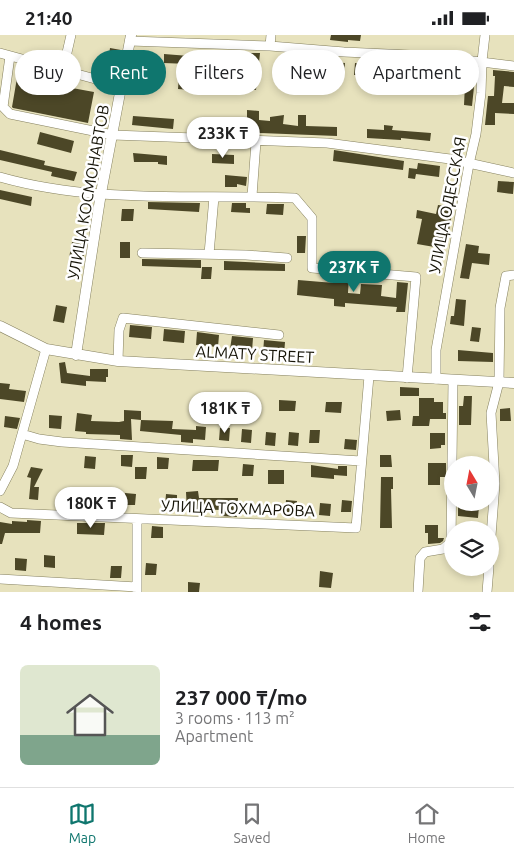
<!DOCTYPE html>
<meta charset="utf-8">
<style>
:root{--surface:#fff;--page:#f2f2f2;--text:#202124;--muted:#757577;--line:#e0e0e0;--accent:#0f766e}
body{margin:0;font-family:Ubuntu,sans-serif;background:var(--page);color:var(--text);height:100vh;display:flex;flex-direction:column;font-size:19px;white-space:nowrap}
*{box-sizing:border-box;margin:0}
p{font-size:16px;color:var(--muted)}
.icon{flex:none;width:28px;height:28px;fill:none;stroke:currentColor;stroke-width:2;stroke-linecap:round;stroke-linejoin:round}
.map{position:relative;height:557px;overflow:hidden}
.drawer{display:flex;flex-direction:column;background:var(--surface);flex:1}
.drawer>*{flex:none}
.hud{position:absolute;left:15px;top:15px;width:485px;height:45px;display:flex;gap:10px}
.needle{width:32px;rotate:350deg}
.buttons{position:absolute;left:444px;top:421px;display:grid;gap:10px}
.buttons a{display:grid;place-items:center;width:55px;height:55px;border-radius:50%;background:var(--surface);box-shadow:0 2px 8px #0003;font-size:25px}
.price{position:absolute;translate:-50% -42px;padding:0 11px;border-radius:18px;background:#fff;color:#222;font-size:16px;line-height:32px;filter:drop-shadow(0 1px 2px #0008)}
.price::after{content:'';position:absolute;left:50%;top:30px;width:15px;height:11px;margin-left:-8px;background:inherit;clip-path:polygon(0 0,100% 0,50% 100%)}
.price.current{background:var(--accent);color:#fff}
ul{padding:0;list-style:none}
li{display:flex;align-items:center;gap:15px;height:125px;padding:0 20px}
li span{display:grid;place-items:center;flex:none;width:140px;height:100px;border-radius:8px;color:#555}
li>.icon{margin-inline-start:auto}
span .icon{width:60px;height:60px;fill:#fffc;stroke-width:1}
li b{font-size:21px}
h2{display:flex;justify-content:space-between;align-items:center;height:60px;padding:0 20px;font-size:21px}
.pill{padding:0 18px;border-radius:22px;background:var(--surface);box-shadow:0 2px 8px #0003;font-size:18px;line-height:45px}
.pill.current{background:var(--accent);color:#fff}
.status{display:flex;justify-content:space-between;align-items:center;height:35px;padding:0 25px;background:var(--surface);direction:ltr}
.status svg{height:14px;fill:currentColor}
.tabs{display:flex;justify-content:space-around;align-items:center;height:70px;border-top:1px solid var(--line);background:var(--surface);font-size:14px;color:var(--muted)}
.tabs a{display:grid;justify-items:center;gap:2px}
.tabs .current{color:var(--accent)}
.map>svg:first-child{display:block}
.building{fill:#4c4727}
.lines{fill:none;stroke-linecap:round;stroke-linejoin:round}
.minor-casing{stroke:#85805e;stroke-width:10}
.major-casing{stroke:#85805e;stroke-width:11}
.minor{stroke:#fff;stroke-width:9}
.major{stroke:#fff;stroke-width:10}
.labels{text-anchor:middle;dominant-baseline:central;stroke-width:5;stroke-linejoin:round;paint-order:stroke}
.street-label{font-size:16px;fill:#171508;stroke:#fff}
</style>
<div class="status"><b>21:40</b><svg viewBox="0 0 49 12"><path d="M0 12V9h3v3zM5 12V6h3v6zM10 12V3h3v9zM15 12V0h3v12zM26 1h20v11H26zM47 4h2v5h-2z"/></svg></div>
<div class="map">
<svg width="514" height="557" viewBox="0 0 514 557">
<rect width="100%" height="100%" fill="#e7e2bd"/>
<!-- building -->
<path class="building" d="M331,0h30l-1,6 -12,-1v2l-18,-2z
M110,13l11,2 -5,26 -10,-2z
M246,18h14l-4,37 -11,-1 2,-25h-2z
M164,19l25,2 -1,8 -24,-1z
M316,26l29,2 -1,9 -29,-2z
M355,28l10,1 -1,11h-10z
M395,31l28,2v-2l42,3 1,-3 10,2 -4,38 -8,-1 1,-21 -18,-2 1,-6 -17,-1v5l-9,-1v-3l-28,-1z
M493,35l21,2v15l-10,-1 -2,17h12v11l-19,-1v12h-10l3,-29h6l1,-20h-2z
M179,41l13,1 -1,13 -13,-1z
M17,43l77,14 -6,31 -75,-15 -1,-1z
M247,75l12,1v9l11,1v-4l14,-2 -1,9 15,2v-11h8v11l31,1v9l-104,-4v-13h14z
M133,81l41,3 -1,10 -41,-4z
M206,88h15v10l-15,-1z
M384,90l9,1 -1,4 39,3 -1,8 -29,-3v2l-34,-2v-9l17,1z
M40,97l34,9 -3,12 -34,-9z
M0,115l45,11 -1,4 33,7 -3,9 -23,-5 1,-4 -52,-12z
M334,115l70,11 -1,9 -70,-9z
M133,118l34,3v9l-9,-1v-2h-24z
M212,119l22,1v9l-22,-1z
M418,128l22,3 -1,11 -23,-3 -1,5 -7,-1 1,-10 8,1z
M225,140l22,2 -1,9 -9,-2v3h-12z
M498,146l16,1 -1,12 -16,-2z
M0,155l32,7 -1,9 -31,-7z
M148,167l52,1 -1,9 -51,-3z
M232,168h14v5h4v5l-19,-1z
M267,169h17l-1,11 -17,-1z
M438,170l15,2 -7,42 -29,-5 5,-25 -6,-1 1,-8 19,4z
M122,174h12l-1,12h-12z
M297,201h9l-1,17h-8z
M72,207l13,3 -1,11h-2l-1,5 -12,-3z
M120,207h10v16h-10z
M466,209l13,2 -1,7 12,1 -1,11 -17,-2 -3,16 -9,-1z
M142,224l59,1v8l-59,-2z
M224,226l61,3v7l-61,-1z
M202,232h10l-1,12h-10z
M334,241l15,1 -1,16 12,1 1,-10 21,1 -1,11 15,2 1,-16 11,1 -3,29h-9l1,-5 -52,-4v4l-11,-1v-7l-37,-4 1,-15 36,3z
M456,264l10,1 -2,26 -14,-2 1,-8h3z
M56,270l11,2 -3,16 -11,-2z
M130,290l22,2 -1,12 -22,-2z
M472,292l9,1 -2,14 -9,-1z
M164,294l21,2 -1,12 -21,-2z
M197,297l22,3 -1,12 -22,-2z
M232,301l21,2 -1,13 -22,-2z
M264,305l21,2 -1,13 -21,-2z
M458,315l35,3v9l-35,-1z
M65,327l2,11 23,3v-7h18v8h-2v5l-20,-1v5l-25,-3 -2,-20z
M0,348l10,1 -1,5 17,2 -2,11 -24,-3z
M400,352l19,1v8h-19z
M464,361h8l-1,29h-12v-19h4z
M419,363h15v4h9v11h3v6h-16l-1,7h-17l1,-10h6z
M279,365l17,1 -1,10h-16z
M326,367h16l-1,11 -16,-1z
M510,373l1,13h-11v-12z
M124,375l17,1v9l-10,-1 1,21 -12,-1v-4l-34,-1v-2l-11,-1 2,-18 15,2 -1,6 28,1 5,-1z
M400,375l1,10 -14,1 -1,-10z
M49,380l13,1 -1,13 -12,-1z
M5,381l15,2 -3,11 -13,-2z
M141,385l32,1 -1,8 24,1v-4l10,1 -1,13 -12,-1v4l-12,-1v-7l-41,-4z
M220,393h10l-1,13 -10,-1z
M242,394l10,1 -1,13 -10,-1z
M310,395h10l-1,13h-10z
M266,397l10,1 -1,13 -10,-1z
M289,397l10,1 -1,13 -10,-1z
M430,398h15v12h-4v3l-11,1z
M345,404l12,1 -1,10 -12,-1z
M121,420h12l-1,12 -11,-1z
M380,420h11l1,12h-12z
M85,421l11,1 -1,12 -11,-1z
M157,422l12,1 -1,11h-11z
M193,425h26l-1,11h-26z
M428,428h18v14h-6v8h-12z
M243,429l11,1 -1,11h-11z
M311,430l27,4v-3h9v10l-13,-1v4l-23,-2z
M31,432l12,2 -9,18h5l-1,13 -9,-1 2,-21 -4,-1z
M135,432h12l-1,12h-11z
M268,435h16v14h-16z
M381,442h12v12h-2l1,39h-12z
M85,455l11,1v12l-12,-1z
M198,456l1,7h39l-1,19 -17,-1v-6l-21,-1 1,3h-13l-1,-20z
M125,458l11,1 -1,11h-11z
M166,459l11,1v11h-12z
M286,465l11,1 -1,12 -11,-1z
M342,465l10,1 -1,11h-10z
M320,468l11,1 -1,12 -11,-1z
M458,469l21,2 -1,12 -20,-2z
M27,485l14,1 -1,12h-35l-3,11h-2v-22l12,2v-3l15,1z
M77,488h28l-1,12 -27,-1z
M425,490h13v13h6l-1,3 -3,2 -12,1v-11h-3z
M152,491l11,1v11h-12z
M44,520l11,1v12l-11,-1z
M15,523l12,1 -1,12 -11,-1z
M146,528l11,1 -1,11h-11z
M111,531h11l-1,12h-11z
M320,536l13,2 -2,15 -12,-1z
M188,547l12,1 -1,9h-11z"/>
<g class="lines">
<!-- minor casing -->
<g class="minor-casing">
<path id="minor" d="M130,6l140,5 74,6 88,4 82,10
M270,11l1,-11
M0,18l121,33
M10,21l-7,51 7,7 103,21 214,8 123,16 64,14
M63,35l8,-35
M0,142c94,27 197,17 295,21l17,20v50l104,9 -9,101
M252,161l4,-54
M142,218l104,2 41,3
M209,219l5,-57
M118,326l1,-31 4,-12 156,17
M436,344v-29l33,-186 7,-30 5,-41 1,-32 3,-26
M22,399l17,5 23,3 299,19
M0,456l13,-25 33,-117
M0,472l11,6 345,15 13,-152
M137,484v73
M490,514l5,-65 -4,-71 8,-31 1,-74 6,-32 8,-1
M0,544l137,8
M418,557l2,-34 5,-6 18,-3 8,-7 2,-162
M487,557l2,-25"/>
</g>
<!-- major casing -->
<g class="major-casing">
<path id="major" d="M0,291l46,23 72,12 396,22
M76,320l25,-162 30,-158"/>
</g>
<!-- minor -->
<use href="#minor" class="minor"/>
<!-- major -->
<use href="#major" class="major"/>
</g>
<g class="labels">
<!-- street labels -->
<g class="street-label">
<text transform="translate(88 157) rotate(-80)">УЛИЦА КОСМОНАВТОВ</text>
<text transform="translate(447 170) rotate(-79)">УЛИЦА ОДЕССКАЯ</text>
<text transform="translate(255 319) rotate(3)">ALMATY STREET</text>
<text transform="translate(238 473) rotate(2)">УЛИЦА ТОХМАРОВА</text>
</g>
</g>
</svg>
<div class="buttons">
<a><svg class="needle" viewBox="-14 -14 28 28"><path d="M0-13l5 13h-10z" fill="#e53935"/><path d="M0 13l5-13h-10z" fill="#757577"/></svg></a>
<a><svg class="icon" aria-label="layers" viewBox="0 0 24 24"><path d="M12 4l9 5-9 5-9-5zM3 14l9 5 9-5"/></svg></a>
</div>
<b class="price" style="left:223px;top:124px">233K ₸</b>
<b class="price current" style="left:354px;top:258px">237K ₸</b>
<b class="price" style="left:225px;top:399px">181K ₸</b>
<b class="price" style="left:91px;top:494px">180K ₸</b>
<div class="hud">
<a class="pill">Buy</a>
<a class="pill current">Rent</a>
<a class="pill">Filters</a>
<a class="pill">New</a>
<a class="pill">Apartment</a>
</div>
</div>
<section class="drawer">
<h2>4 homes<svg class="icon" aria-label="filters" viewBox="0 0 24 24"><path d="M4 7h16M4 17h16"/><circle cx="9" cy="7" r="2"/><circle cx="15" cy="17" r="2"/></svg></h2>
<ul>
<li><span style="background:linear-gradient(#dfe7d0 70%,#7fa58c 0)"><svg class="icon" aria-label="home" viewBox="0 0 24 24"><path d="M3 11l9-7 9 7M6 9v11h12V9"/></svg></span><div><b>237 000 ₸/mo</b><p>3 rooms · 113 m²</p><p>Apartment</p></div></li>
</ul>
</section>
<nav class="tabs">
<a class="current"><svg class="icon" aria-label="map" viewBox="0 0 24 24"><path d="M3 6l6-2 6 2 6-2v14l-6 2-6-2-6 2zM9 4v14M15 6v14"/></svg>Map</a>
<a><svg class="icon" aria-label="saved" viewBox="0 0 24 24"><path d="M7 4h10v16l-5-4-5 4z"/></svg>Saved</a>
<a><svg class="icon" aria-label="home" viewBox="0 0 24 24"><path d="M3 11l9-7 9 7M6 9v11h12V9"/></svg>Home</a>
</nav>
